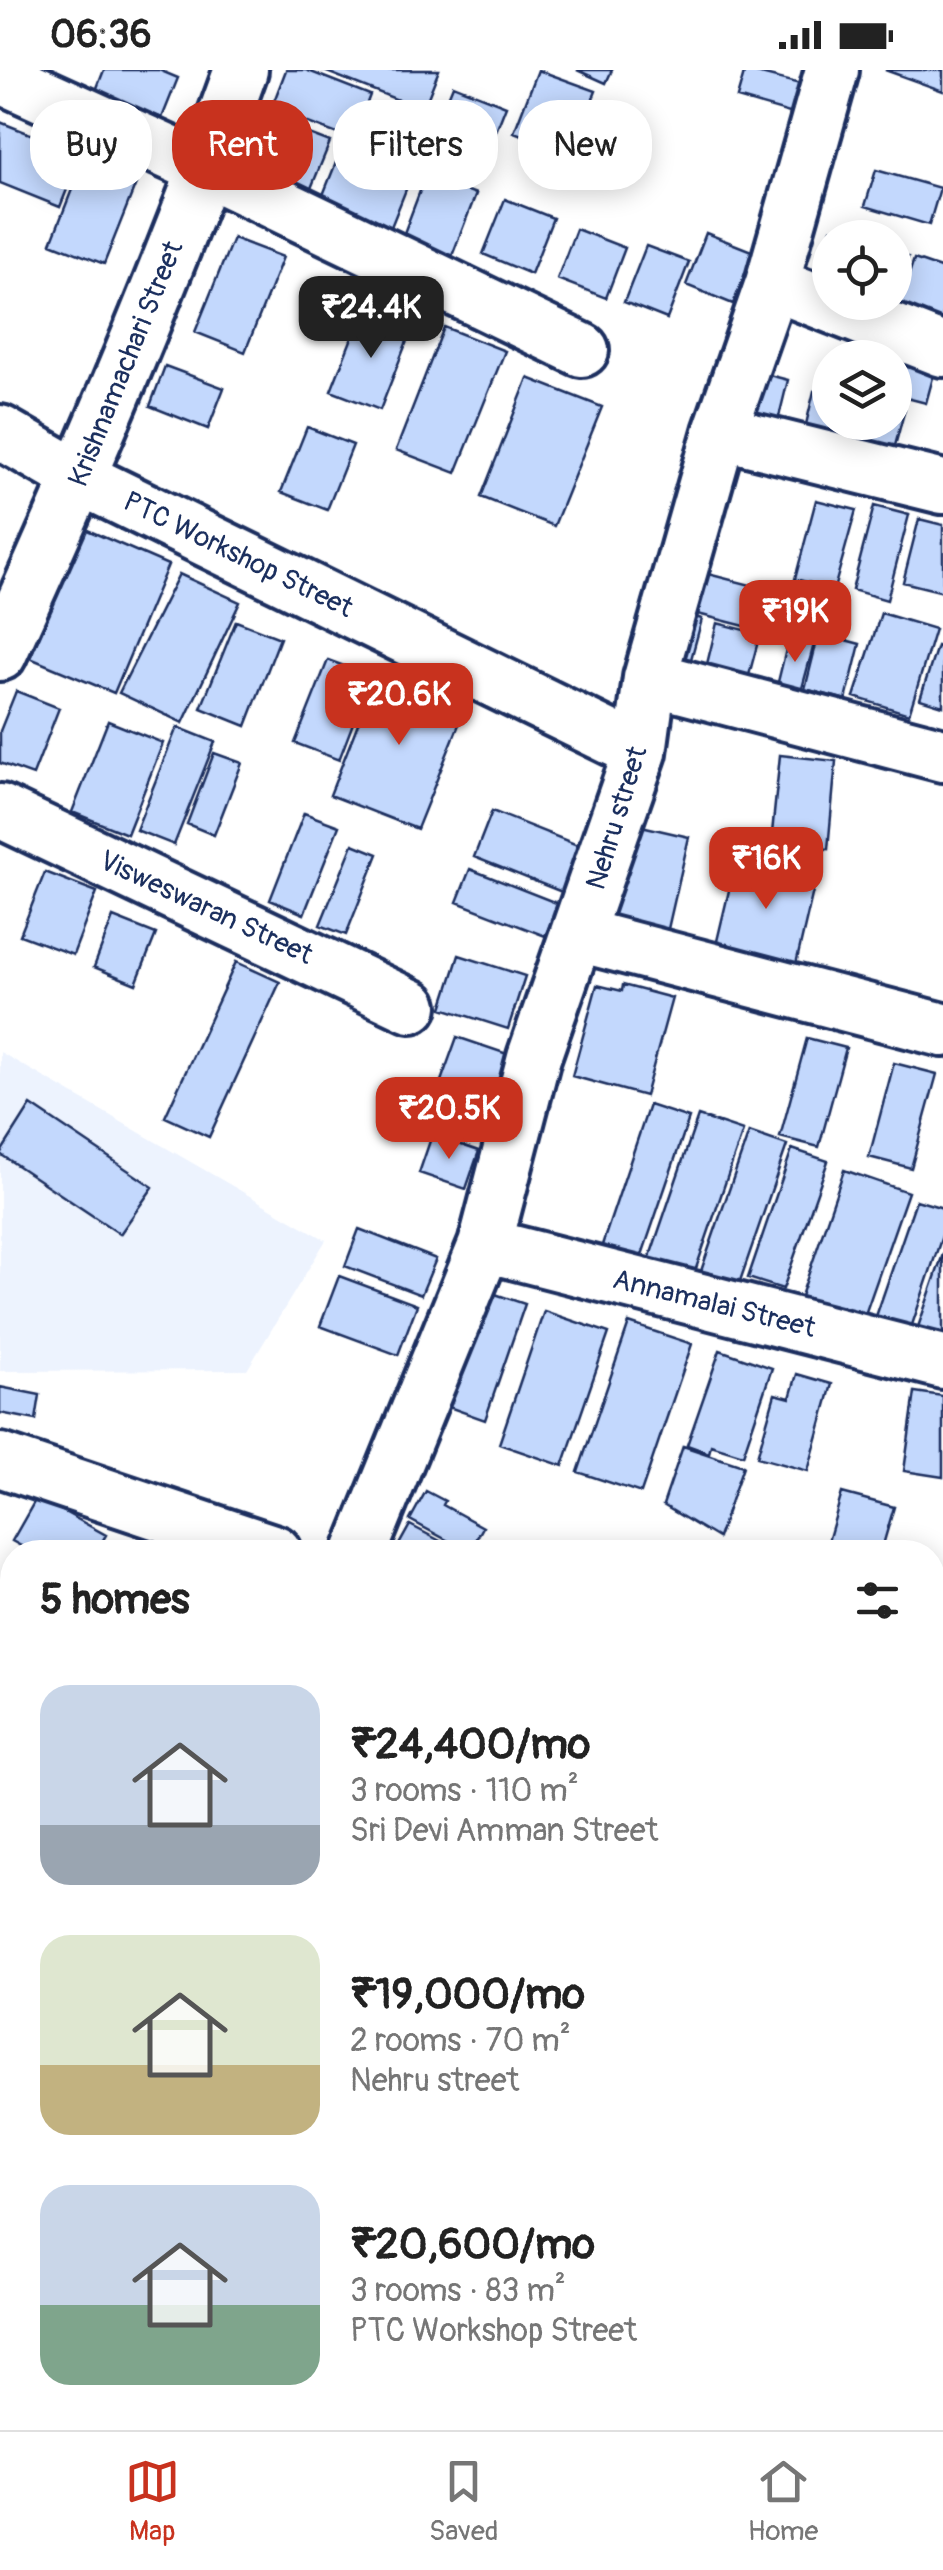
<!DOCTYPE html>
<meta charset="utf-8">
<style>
:root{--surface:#fff;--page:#f6f6f6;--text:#222;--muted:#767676;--line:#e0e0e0;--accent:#c8321e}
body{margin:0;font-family:Pangolin,sans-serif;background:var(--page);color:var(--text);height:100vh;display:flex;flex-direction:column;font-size:38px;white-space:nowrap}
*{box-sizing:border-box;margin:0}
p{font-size:32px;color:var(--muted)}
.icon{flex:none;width:55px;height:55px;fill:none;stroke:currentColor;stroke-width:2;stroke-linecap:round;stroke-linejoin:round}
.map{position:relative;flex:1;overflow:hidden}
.side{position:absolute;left:0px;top:1470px;width:945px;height:890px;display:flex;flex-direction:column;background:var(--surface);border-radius:40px 40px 0 0;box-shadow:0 5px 25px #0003}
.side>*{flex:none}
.banner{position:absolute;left:30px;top:30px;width:885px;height:90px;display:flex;gap:20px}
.controls{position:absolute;left:812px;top:150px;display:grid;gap:20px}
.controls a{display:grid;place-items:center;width:100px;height:100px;border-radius:50%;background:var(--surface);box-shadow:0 5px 25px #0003;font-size:50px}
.price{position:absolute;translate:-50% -85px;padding:0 22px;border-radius:20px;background:var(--accent);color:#fff;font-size:32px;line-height:65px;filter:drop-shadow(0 2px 5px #0008)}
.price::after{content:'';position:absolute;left:50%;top:60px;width:30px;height:22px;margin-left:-15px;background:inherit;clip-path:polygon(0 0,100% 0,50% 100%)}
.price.on{background:#222;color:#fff}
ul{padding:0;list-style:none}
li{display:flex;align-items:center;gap:30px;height:250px;padding:0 40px}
li span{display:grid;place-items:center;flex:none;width:280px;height:200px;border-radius:30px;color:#555}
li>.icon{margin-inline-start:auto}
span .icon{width:120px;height:120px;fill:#fffc;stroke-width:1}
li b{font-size:42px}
h2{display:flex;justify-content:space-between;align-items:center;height:120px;padding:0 40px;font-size:42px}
.pill{padding:0 35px;border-radius:40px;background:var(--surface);box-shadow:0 5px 25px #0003;font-size:35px;line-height:90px}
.pill.on{background:var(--accent);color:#fff}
.status{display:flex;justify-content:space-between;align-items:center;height:70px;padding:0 50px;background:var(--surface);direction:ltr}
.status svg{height:28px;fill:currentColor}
.tabs{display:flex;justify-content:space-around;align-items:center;height:140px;border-top:2px solid var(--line);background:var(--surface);font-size:28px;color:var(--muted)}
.tabs a{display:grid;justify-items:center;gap:5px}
.tabs .on{color:var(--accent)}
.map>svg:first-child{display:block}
.built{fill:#edf3fe}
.building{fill:#c3d8fd;stroke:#1b2f5e;stroke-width:2.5}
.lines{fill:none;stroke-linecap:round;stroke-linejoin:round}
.minor-casing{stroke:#1b2f5e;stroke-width:60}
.minor{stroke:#fff;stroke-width:52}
.labels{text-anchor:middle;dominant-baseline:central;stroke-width:10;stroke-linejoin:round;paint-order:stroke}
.street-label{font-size:28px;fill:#1b2f5e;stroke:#fff}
</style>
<div class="status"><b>06:36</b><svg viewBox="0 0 49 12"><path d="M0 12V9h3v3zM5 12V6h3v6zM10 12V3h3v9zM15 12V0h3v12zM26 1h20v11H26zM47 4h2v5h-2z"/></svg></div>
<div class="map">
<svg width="943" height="2360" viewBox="0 0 943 2360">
<rect width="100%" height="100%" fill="#fff"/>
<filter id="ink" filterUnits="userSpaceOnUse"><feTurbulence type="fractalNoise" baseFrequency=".01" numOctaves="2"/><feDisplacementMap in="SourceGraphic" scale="20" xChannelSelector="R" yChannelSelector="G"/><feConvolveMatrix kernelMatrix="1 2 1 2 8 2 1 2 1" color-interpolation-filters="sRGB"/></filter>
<g filter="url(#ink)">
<!-- built -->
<path class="built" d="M0,982l326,188 -79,130 -247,1z"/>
<!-- building -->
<path class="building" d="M104,0h55l19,8 -16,40 -67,-25z
M286,0h20l64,25 -17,45 -82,-31z
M322,0h117l-16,40z
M538,0l58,21 -25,63 -57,-22z
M577,0h35l-6,13z
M745,0l63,16 -8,30 -63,-18z
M885,0h58v21z
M453,15l53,21 -30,76 -54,-21z
M260,45l70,27 -25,61 -69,-26z
M0,52l81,32 -21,53 -60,-24z
M341,80l70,27 -20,50 -70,-27z
M876,100l64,18 -11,37 -64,-19z
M112,102l25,9 -33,83 -53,-21 27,-69 29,11z
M426,105l50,19 -26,67 -49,-20z
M505,129l48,19 -22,56 -48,-20z
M576,159l49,19 -19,50 -49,-19z
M831,159l26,9h-27v43l-15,-5z
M706,163l48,19 -21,52 -47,-19z
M233,168l50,19 -38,95 -50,-20z
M646,176l43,16 -22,57 -43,-17z
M895,183l13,4 -13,37z
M914,189l29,10v58l-48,-11z
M362,242l49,19 -31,79 -49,-19z
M444,257l61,24 -49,122 -60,-23z
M876,278l61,15 -11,40 -31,-8v-37h-21z
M165,296l59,22 -16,41 -58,-23z
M765,304l23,6 -12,49 -25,-6z
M528,308l74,29 -48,119 -73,-29z
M814,321l16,4v27h21l-6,25 -42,-10z
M895,336l10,3 -15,55 -37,-10 9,-32h33z
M307,357l46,18 -26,65 -46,-18z
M816,430l40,10 -22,79 -39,-10z
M874,436l35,9 -22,85 -35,-10z
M919,449l24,6v67l-40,-10z
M85,459l83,36 -54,128 -84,-35z
M704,503l78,20 -10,40 -78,-20z
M179,504l61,28 -57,121 -64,-30z
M680,543l22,6 -12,44 -22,-5z
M881,543l54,16 -26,85 -55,-17z
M236,551l44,17 -34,88 -45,-18z
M717,553l43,11 -12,45 -42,-11z
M819,563l41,11 -14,56 -41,-11z
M789,567l25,7 -13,48 -24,-6z
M937,576l6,2v58l-23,-7z
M328,590l43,16 -32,84 -44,-17z
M380,597l88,35 -51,127 -87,-34z
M16,621l43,17 -26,67 -33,-12v-32z
M108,651l55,22 -36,91 -55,-22z
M177,657l38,15 -41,103 -38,-15z
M214,683l28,10 -28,72 -27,-11z
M780,685l56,6 -8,88 -57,-6z
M492,741l88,35 -18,46 -88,-35z
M304,743l35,13 -35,88 -34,-14z
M637,755l52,12 -24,105 -68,-15 9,-42 16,3z
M353,774l25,10 -32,81 -26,-10z
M739,778l80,17 -26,112 -80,-19z
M470,799l89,35 -14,32 -88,-34z
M45,802l52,20 -24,63 -53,-20z
M113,847l43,17 -20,50 -42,-17z
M459,885l66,21 -17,53 -66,-21z
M236,892l44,20 -71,155 -44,-20z
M597,915l25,6 1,-6 49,13 -27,98 -73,-20z
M457,967l62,21 -22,59 -61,-22z
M807,968l39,10 -27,99 -39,-10z
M894,993l43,11 -26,94 -42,-11z
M31,1035l122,82 -33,47 -120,-80z
M649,1035l40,13 -51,149 -39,-13z
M698,1046l45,15 -53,155 -45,-15z
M749,1062l38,13 -48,139 -38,-13z
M432,1065l47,16 -13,38 -47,-16z
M792,1079l36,12 -45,128 -35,-11z
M844,1100l64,22 -46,131 -63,-21z
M916,1130l27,8v25l-35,104 -35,-12z
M359,1159l77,30 -15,36 -76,-29z
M943,1184v88l-27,-9z
M339,1206l78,29 -19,50 -78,-29z
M483,1220l42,14 -40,116 -42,-15z
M544,1241l65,22 -46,133 -64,-22z
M629,1253l63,21 -51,149 -63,-21z
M720,1280l52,18 -29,87 -32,-10 -2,8 -22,-8z
M797,1304l35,10 -24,87 -51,-14 18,-63 15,4z
M0,1317l40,8 -4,25 -36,-7z
M915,1322l28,4v81l-39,-6z
M683,1376l60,20 -25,72 -55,-33z
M426,1421l19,10 -2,4 40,22 -14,25 -59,-32z
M842,1423l52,14 -13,45h-56z
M37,1427l69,38 -10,17h-64l-20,-11z
M410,1455l51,27h-66z
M652,1473l25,9h-29z
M3,1556l9,5 -2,57 -10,-5v-51z
M932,1925l10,3 -10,26z
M0,1945l12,5v76l-12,-5z
M932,2131l11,4v85l-11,-4z
M0,2256l12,6v65l-12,-7z
M932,2331l11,4v25h-40l5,-12h24z
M174,2348h35l24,12h-65z
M284,2348h37l-6,12z
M859,2348h24l-3,7z"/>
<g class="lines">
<!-- minor casing -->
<g class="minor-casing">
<path id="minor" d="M0,6l205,93 377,181
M772,213l171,67
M0,362l80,46 560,274
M720,362l223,55
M0,584c87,-191 170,-385 241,-584
M650,608l293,77
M0,741l411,195
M579,865l364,95
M485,1175l458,117
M0,1390l275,92
M360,1482l125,-307 49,-188 106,-305 10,-74 70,-246 52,-149 60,-213
M932,1747l11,4
M0,1797l12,-23
M932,1994l11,-25
M0,2058l12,5
M932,2101l11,4
M670,2348l28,12
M109,2360l8,-12
M776,2360l6,-12"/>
</g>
<!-- minor -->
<use href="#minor" class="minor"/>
</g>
</g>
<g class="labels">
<!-- street labels -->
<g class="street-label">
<text transform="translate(126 294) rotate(-68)">Krishnamachari Street</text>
<text transform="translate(238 485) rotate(26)">PTC Workshop Street</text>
<text transform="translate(617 748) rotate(-73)">Nehru street</text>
<text transform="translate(206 838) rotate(25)">Visweswaran Street</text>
<text transform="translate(714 1234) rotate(14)">Annamalai Street</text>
</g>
</g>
</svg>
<div class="controls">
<a><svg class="icon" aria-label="locate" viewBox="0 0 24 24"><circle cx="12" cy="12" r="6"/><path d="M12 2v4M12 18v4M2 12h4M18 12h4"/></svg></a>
<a><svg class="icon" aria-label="layers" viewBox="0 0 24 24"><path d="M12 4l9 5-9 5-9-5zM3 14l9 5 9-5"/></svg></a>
</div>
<b class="price on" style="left:371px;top:291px">₹24.4K</b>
<b class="price" style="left:795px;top:595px">₹19K</b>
<b class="price" style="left:399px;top:678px">₹20.6K</b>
<b class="price" style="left:766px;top:842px">₹16K</b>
<b class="price" style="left:449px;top:1092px">₹20.5K</b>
<div class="banner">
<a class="pill">Buy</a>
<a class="pill on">Rent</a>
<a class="pill">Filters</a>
<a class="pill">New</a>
</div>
<section class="side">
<h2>5 homes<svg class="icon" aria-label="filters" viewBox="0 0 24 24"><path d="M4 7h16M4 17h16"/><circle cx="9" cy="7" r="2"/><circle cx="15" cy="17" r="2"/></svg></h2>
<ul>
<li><span style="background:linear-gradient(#c9d6e8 70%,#9aa5b1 0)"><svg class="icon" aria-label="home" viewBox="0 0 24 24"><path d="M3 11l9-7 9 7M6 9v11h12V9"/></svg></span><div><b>₹24,400/mo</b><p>3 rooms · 110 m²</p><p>Sri Devi Amman Street</p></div></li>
<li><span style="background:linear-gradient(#dfe7d0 65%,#c2b280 0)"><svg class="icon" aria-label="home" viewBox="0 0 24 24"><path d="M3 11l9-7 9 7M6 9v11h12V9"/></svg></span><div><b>₹19,000/mo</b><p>2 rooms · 70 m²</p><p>Nehru street</p></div></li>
<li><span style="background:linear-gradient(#c9d6e8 60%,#7fa58c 0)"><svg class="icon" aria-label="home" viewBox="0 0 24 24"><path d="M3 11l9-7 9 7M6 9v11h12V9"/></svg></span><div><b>₹20,600/mo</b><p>3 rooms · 83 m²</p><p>PTC Workshop Street</p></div></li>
</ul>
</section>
</div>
<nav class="tabs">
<a class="on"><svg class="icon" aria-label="map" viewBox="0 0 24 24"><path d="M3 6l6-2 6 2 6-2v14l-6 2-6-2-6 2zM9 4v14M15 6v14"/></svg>Map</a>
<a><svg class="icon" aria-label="saved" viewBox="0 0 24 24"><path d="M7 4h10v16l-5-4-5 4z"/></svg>Saved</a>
<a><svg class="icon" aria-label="home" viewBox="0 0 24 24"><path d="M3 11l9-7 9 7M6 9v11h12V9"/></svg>Home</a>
</nav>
